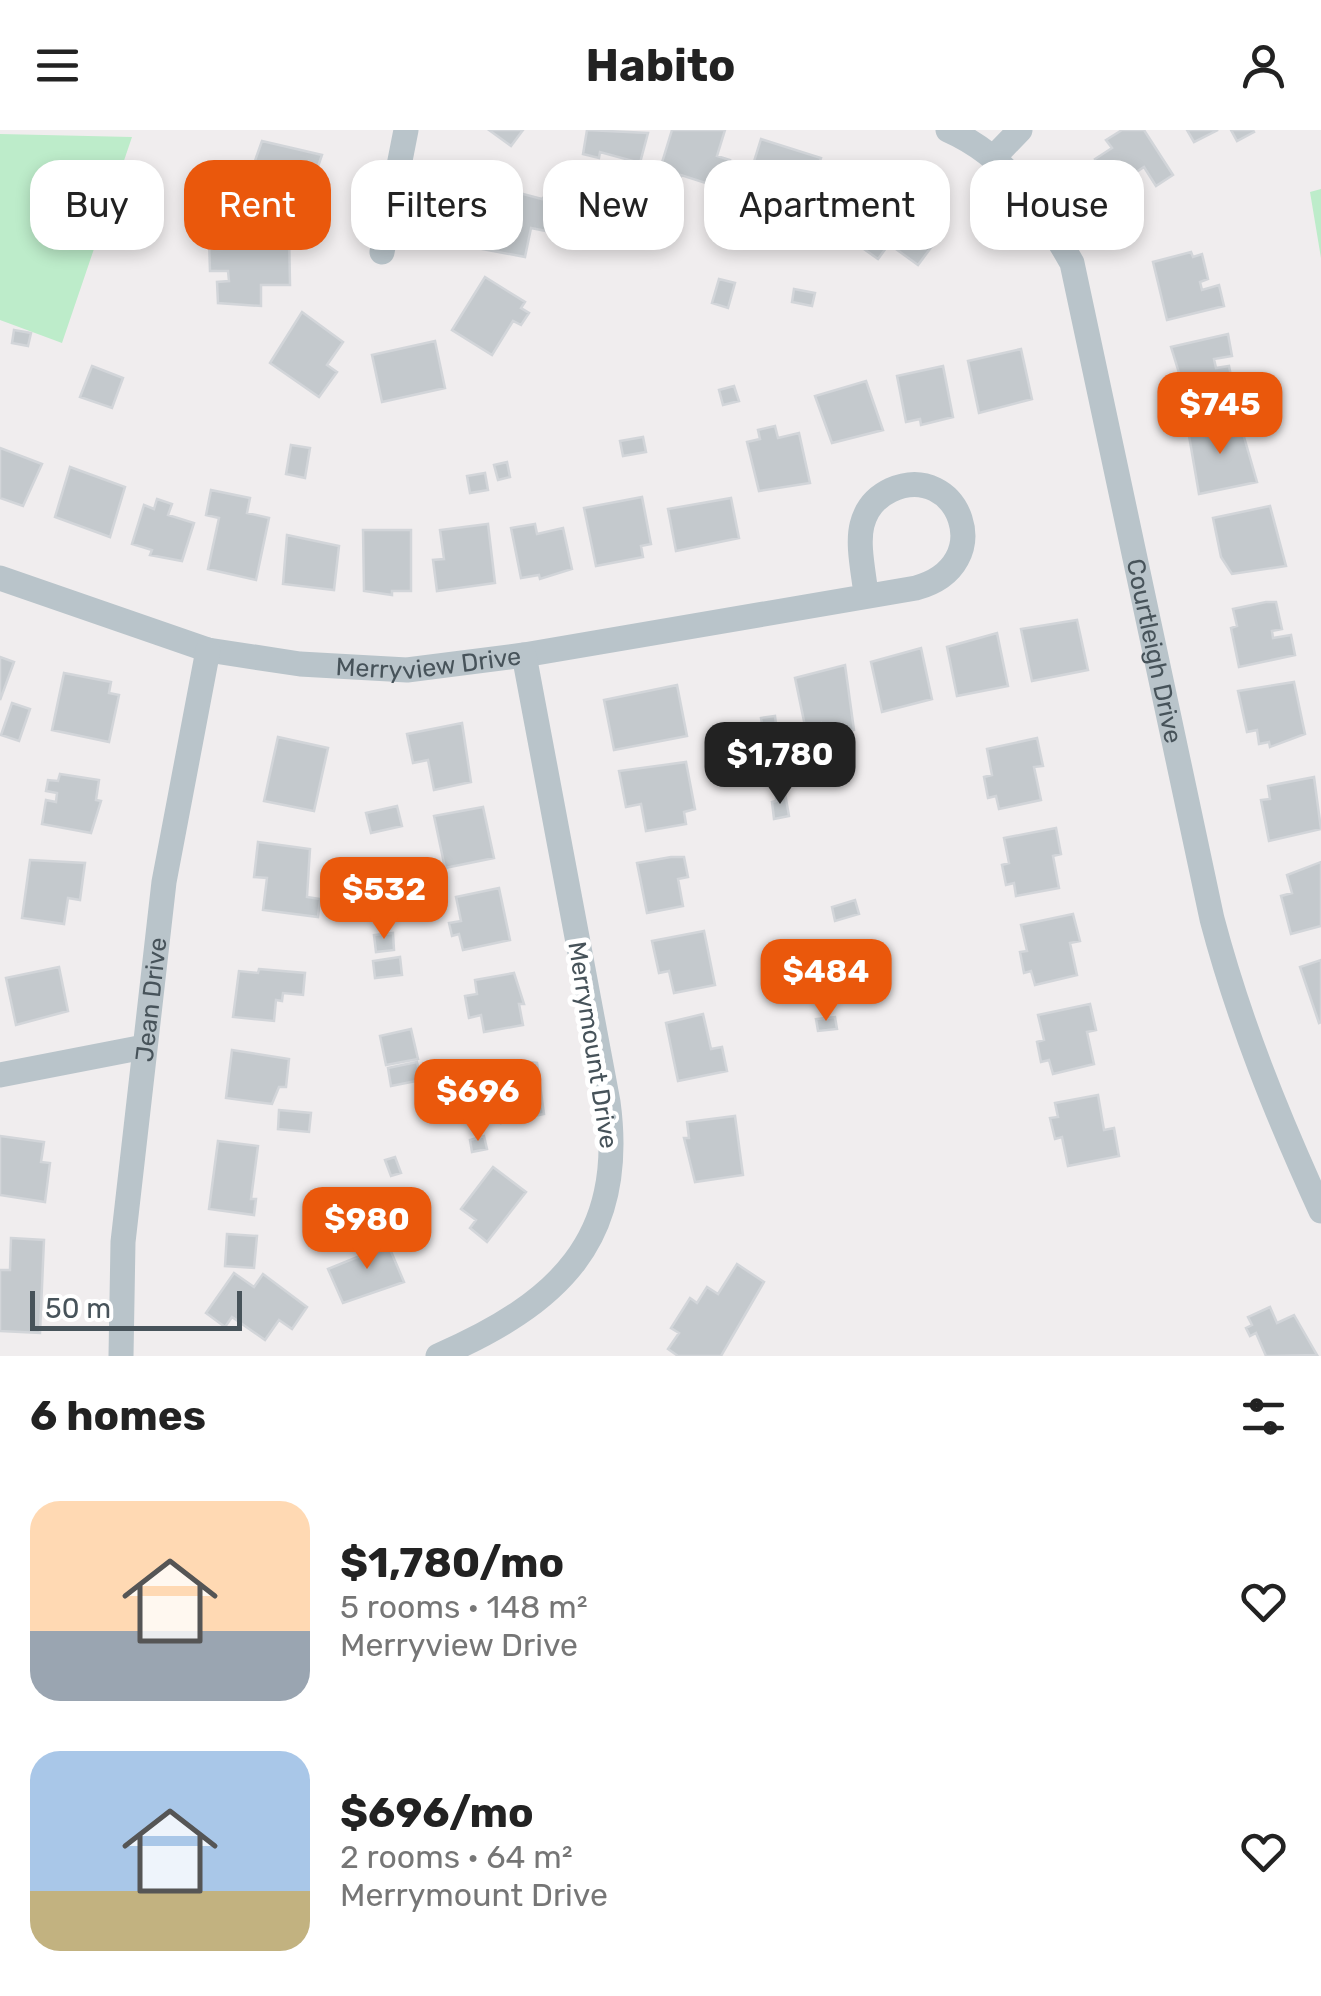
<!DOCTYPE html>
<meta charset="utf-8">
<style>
:root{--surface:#fff;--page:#f2f2f2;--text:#222;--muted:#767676;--accent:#ea580c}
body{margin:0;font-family:Rubik,sans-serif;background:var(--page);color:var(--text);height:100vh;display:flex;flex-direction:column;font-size:38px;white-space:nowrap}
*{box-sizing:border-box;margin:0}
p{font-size:32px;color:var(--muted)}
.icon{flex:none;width:55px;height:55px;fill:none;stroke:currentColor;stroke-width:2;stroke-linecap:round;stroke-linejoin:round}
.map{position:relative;height:1226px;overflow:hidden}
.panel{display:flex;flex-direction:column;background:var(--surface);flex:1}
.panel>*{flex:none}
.hud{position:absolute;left:30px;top:30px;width:1262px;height:90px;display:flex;gap:20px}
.scale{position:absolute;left:30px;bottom:25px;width:212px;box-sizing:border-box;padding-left:10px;border:5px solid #47535a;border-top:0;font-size:28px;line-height:35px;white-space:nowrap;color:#47535a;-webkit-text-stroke:8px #fff;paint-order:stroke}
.price{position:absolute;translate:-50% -85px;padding:0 22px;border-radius:20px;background:var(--accent);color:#fff;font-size:32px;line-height:65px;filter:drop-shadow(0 2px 5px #0008)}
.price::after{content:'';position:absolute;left:50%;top:60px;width:30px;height:22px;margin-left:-15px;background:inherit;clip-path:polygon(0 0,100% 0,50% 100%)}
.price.on{background:#222;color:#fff}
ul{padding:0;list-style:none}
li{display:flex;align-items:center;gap:30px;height:250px;padding:0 30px}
li span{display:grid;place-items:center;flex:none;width:280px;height:200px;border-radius:30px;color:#555}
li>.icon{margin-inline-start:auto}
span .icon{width:120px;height:120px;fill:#fffc;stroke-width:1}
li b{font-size:42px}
h2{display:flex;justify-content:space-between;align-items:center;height:120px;padding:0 30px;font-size:42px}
.pill{padding:0 35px;border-radius:30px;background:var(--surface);box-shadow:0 5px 15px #0003;font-size:35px;line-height:90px}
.pill.on{background:var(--accent);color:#fff}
header{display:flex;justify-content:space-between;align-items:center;height:130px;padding:0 30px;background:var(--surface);font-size:45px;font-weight:700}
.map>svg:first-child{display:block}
.green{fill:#bdecca}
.building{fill:#c4c9cd;stroke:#d2d5d9;stroke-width:2.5}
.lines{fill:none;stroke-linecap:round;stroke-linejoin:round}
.minor{stroke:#b9c4ca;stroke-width:25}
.labels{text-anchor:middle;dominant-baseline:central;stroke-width:10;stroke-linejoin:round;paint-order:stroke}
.street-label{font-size:25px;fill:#47535a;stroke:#fff}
</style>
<header><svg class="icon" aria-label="menu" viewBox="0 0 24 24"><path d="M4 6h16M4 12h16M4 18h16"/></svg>Habito<svg class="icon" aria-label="person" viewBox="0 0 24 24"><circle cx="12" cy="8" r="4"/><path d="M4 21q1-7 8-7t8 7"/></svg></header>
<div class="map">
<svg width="1321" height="1226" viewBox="0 0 1321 1226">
<rect width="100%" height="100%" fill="#f0edee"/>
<!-- green -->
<path class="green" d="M0,4l132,3 -70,206 -62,-23z
M1321,59v69l-11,-66z"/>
<!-- building -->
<path class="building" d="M489,0h34l-12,16z
M587,0l61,3 -8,30 -40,-11 -1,6 -16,-4z
M672,0h53l-8,26 13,4 -9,28 -40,-13 -3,10 -12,-3 3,-11 -9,-2z
M1122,0h22l29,45 -17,11 -12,-19 -31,20 -18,-28 17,-11 -6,-8z
M1187,0h31l-24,12z
M1231,0h22l1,2 -17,9z
M761,9l60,19 -15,45 -59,-19z
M262,11l60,14 -17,49 -27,-9 -4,12 -46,-19 7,-21 16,5z
M489,55l53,14 4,-4 12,16 -7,21 -20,-4 -6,29 -48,-9z
M895,69l31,23 -3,5 15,11 -20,27 -29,-21 -11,15 -17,-12z
M257,101h32l1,54h-29v21l-43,-3 -1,-21 12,-1 -1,-10h-18l-1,-31 48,-5z
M1191,122l2,5 9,-3 6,25 -8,3 2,8 17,-5 5,21 -57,14 -14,-58z
M485,147l40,25 -4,6 8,5 -8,12 -8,-4 -21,34 -40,-25z
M719,149l16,4 -7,25 -16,-5z
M794,159l21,4 -3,13 -20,-4z
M302,182l41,30 -16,23 10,7 -18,25 -49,-34z
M14,200l17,3 -3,13 -16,-3z
M1228,204l4,22 -18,3 2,9 13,-2 6,30 -47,6 -17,-55z
M435,211l10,47 -63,14 -10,-47z
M1021,219l11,50 -53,14 -11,-52z
M92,236l31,12 -11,30 -32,-11z
M943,236l10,51 -32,8 -1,-6 -14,3 -9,-46z
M866,251l17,49 -51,13 -17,-47z
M734,256l5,15 -16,4 -4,-15z
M1213,289l2,12 25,-8 17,59 -58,12 -12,-70z
M775,296l3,12 21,-5 11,50 -51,8 -12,-49 13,-3 -2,-9z
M643,307l3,15 -23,4 -3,-15z
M291,315l19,3 -5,30 -19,-4z
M0,318l42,16 -19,42 -23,-8z
M507,332l3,15 -12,3 -4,-15z
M70,337l55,20 -15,50 -55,-20z
M485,343l3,17 -18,3 -3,-17z
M211,360l39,8 -3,15 22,5 -13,62 -48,-11 11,-51 -13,-3z
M642,367l9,47 -10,2 2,11 -47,9 -12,-58z
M731,368l8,40 -63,13 -8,-42z
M157,369l15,5 -4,11 26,8 -12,38 -32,-6 2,-5 -20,-6 12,-39 10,4z
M1270,376l16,60 -54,8 -11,-17 -8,-39z
M488,394l7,59 -58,8 -4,-31 11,-1 -4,-29z
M535,394l2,10 26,-6 9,41 -32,10 -1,-4 -18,3 -10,-50z
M363,400h48v61h-19v4l-28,-4z
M287,405l52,11 -5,44 -51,-6z
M1266,472h10l6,27 -10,2 1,7 18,-3 4,20 -56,12 -8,-39 6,-2 -4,-17z
M1077,490l11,50 -56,11 -11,-52z
M997,503l11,53 -51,10 -10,-49z
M921,518l11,51 -50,13 -11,-50z
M0,527l14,5 -14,38z
M845,535l9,65 -31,5 -2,-12 -16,3 -10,-48z
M64,543l47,9 -2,11 10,2 -10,47 -57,-12z
M1294,552l11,52 -35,13 -1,-5 -10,2 -2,-14 -10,2 -9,-41z
M677,555l10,51 -73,14 -10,-50z
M12,573l18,6 -11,32 -18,-6z
M775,586l2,17 -13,2 -3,-17z
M462,593l9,59 -37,8 -6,-30 -15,3 -6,-29z
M278,607l50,11 -14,63 -50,-10z
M777,608l4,17 -17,4 -4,-17z
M1037,608l6,28 -9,1 7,33 -42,9 -3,-13 -8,2 -4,-21 8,-2 -5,-26z
M686,632l9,47 -11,3 2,12 -40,7 -5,-27 -15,3 -7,-36z
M60,644l39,6 -3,20 5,1 -10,32 -49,-9 4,-24 10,2 1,-9 -11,-2 2,-11 10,1z
M1314,647l7,52 -52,12 -8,-41 9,-1 -2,-13z
M785,663l4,23 -15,3 -2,-17 4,-1v-6z
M397,676l5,20 -31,7 -5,-20z
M483,677l11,51 -49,10 -11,-52z
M1056,698l5,26 -8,2 6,32 -43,8 -2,-13 -8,2 -4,-20 7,-2 -5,-25z
M258,712l52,7 -3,48 13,2 -2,18 -55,-7 4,-32 -13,-1z
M671,727h13l4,20 -10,2 5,27 -36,7 -10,-50z
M30,730l55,3 -5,37 -12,-2 -4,26 -42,-6z
M1321,732v64l-30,8 -10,-38 11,-3 -5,-18z
M499,758l11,52 -47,10 -4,-16 -7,2 -3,-13 12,-2 -5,-24z
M855,770l4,14 -24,7 -3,-14z
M1073,784l7,27 -10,2 7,32 -42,10 -4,-14 -7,2 -4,-21 7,-1 -6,-26z
M704,801l11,54 -41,8 -5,-22 -10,2 -7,-32z
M393,803l1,17 -18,2 -2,-17z
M400,827l2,18 -27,3 -2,-17z
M1321,830v62l-2,1 -19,-56z
M59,837l9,44 -52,14 -10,-47z
M259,839l46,4 -2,22 -20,-2 -1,8 -6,-1 -2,21 -41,-4 6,-46 19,2z
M514,843l10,31h-5l4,21 -39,7 -3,-17 -12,3 -4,-22 12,-2 -2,-14z
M1090,874l6,26 -9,2 7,32 -41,10 -4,-14 -8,2 -4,-20 7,-2 -6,-25z
M703,884l8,35 11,-2 5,24 -49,10 -12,-58z
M835,887l2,12 -19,2 -2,-12z
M411,899l7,30 -32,6 -6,-29z
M232,920l57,9 -3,28h-7l-7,17 -46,-6z
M520,931l17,2 7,51 -43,9 -6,-26 -10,2 -5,-25z
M417,932l4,18 -30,6 -3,-18z
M1098,965l6,35 10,-2 5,28 -51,10 -6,-29 -7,2 -5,-21 8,-1 -3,-14z
M279,980l32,3 -2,19 -31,-3z
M735,986l8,59 -48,7 -11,-44h5l-2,-16z
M0,1006l44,6 -3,20 9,1 -5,39 -45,-7z
M484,1006l3,13 -15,3 -2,-12z
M218,1011l40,5 -7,53h5l-2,16 -45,-6z
M395,1027l6,16 -10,3 -6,-16z
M493,1037l33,25 -39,50 -17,-14 6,-8 -15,-11z
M340,1074l5,12 -15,7 -6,-12z
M227,1104l30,2 -3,32 -29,-2z
M384,1105l20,47 -61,21 -15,-34 37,-15 -4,-10z
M11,1108l33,2 -4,93 -40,-2v-61h10z
M737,1134l27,18 -43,74h-43l-10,-7 11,-16 -8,-5 19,-30 7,5 10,-16 11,7z
M234,1143l20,14 9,-13 44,33 -15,22 -13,-9 -14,20 -33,-23 -7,10 -19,-14z
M1270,1177l7,16 17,-8 23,40 -51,1 -10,-23 -6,3 -4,-8 6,-3 -4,-8z"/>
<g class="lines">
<!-- minor -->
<g class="minor">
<path id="s1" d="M948,0c61,27 92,77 124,133l140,656c27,102 65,196 109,292"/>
<path d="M995,26l25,-26"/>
<path d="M382,122l24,-122"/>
<path id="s2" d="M0,448l208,72 92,14 107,6 117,-15 392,-67c84,-23 42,-128 -25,-98 -15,7 -25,19 -29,35 -5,20 2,49 4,70"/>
<path d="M0,945l144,-28"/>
<path id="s3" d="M121,1226l2,-114 41,-360 44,-232"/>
<path d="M438,1226c119,-52 189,-115 170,-254l-84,-447"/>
</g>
</g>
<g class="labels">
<!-- street labels -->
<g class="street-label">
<text stroke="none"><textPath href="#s1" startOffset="582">Courtleigh Drive</textPath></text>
<text stroke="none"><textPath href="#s2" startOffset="442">Merryview Drive</textPath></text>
<text stroke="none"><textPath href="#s3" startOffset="358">Jean Drive</textPath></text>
<text transform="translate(593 915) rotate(81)">Merrymount Drive</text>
</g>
</g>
</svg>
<div class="scale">50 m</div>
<b class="price" style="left:1220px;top:327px">$745</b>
<b class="price on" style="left:780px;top:677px">$1,780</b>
<b class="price" style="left:384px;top:812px">$532</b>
<b class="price" style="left:826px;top:894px">$484</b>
<b class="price" style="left:478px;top:1014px">$696</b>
<b class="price" style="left:367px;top:1142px">$980</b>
<div class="hud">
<a class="pill">Buy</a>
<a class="pill on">Rent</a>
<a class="pill">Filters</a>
<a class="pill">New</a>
<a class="pill">Apartment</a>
<a class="pill">House</a>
</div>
</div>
<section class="panel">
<h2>6 homes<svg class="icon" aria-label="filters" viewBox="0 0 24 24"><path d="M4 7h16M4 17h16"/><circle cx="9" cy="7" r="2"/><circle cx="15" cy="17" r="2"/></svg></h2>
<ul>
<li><span style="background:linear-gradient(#ffd9b3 65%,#9aa5b1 0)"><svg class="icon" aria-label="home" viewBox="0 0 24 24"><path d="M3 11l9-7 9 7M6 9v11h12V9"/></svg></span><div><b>$1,780/mo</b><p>5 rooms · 148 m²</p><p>Merryview Drive</p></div><svg class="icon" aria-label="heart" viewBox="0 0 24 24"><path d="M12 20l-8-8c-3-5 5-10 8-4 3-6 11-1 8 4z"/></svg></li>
<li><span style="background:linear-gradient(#a9c7e8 70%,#c2b280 0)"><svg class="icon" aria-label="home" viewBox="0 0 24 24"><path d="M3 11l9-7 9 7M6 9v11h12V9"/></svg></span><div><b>$696/mo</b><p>2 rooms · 64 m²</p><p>Merrymount Drive</p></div><svg class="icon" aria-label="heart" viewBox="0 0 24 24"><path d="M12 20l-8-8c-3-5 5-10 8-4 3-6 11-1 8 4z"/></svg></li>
</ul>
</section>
